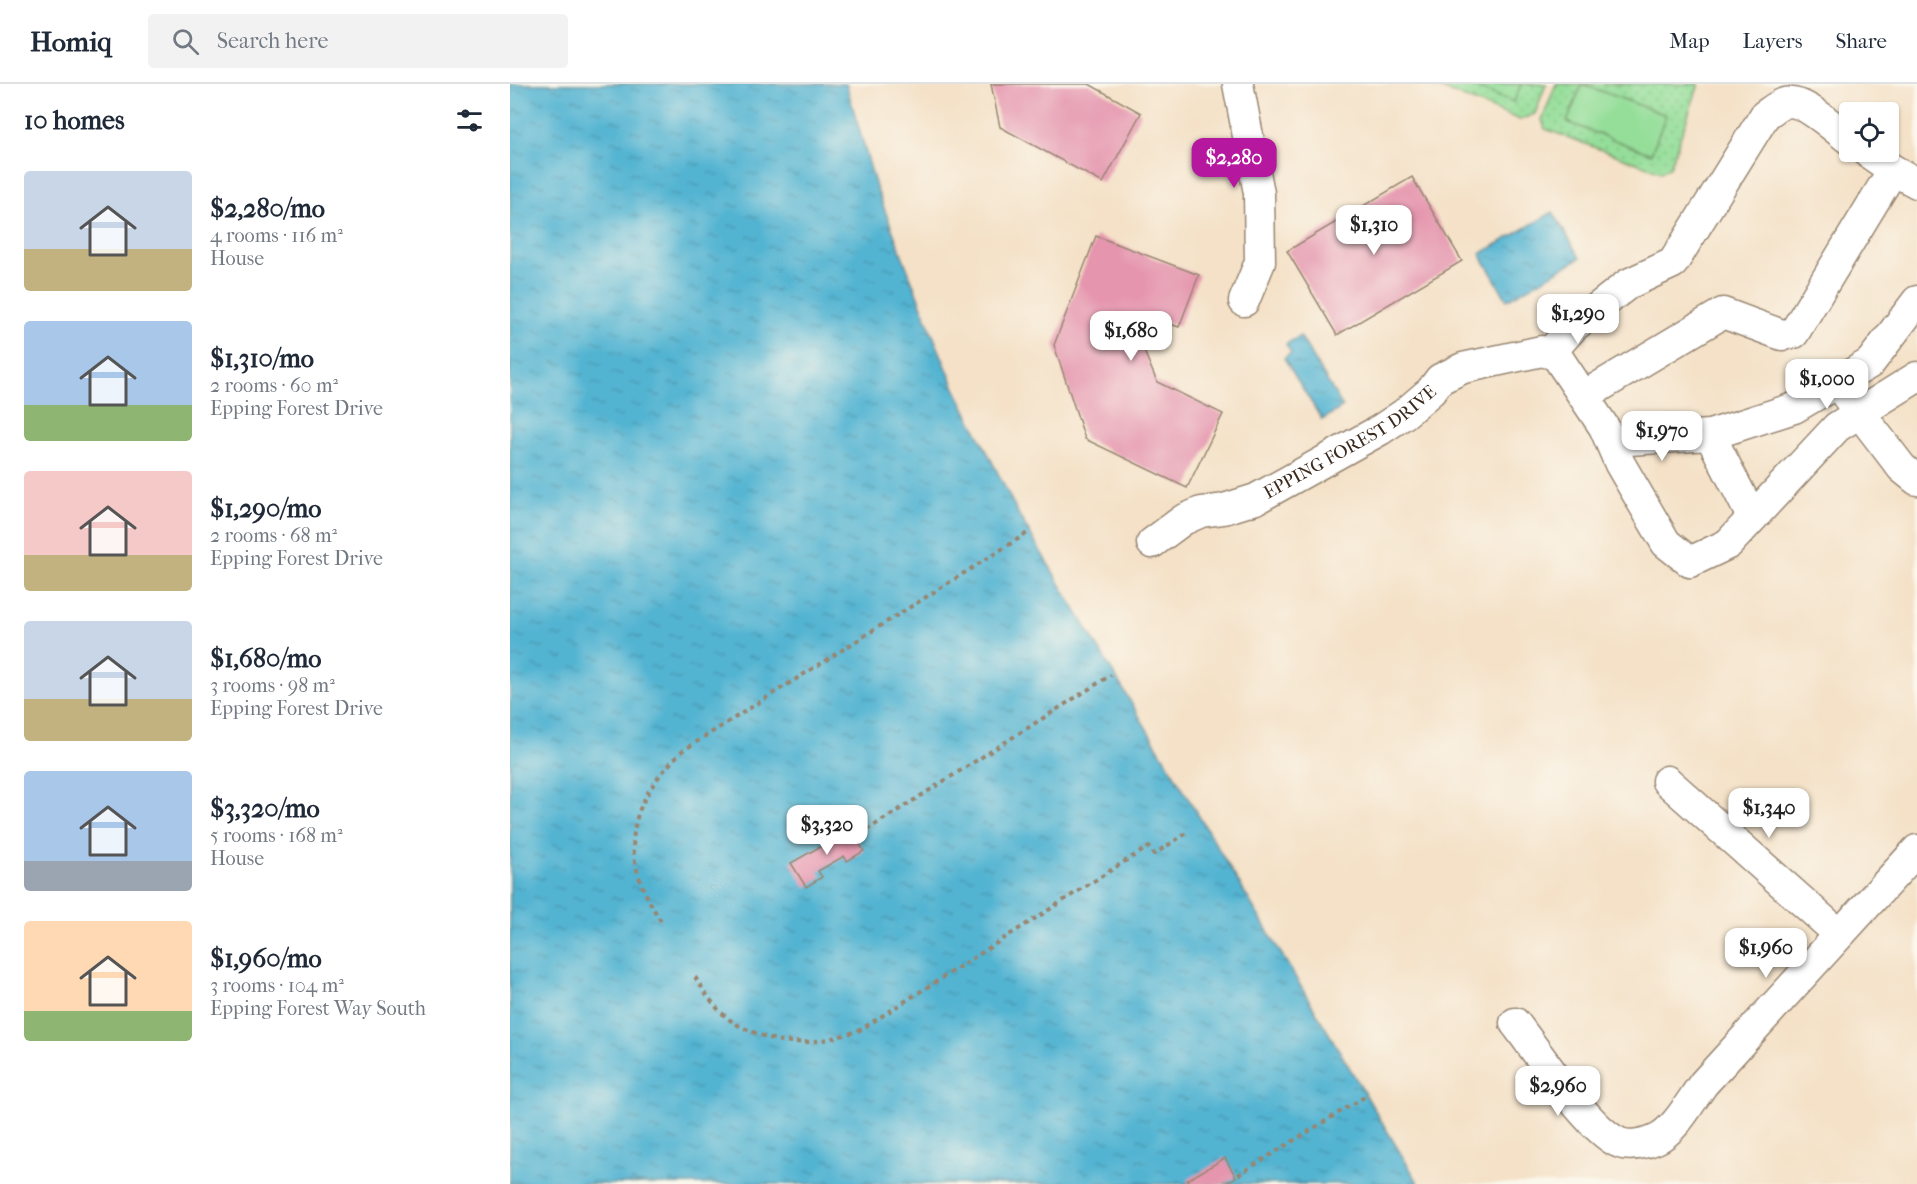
<!DOCTYPE html>
<meta charset="utf-8">
<style>
:root{--surface:#fff;--page:#f2f2f3;--text:#1f2937;--muted:#747a83;--line:#e0e1e3;--accent:#b5179e}
body{margin:0;font-family:"IM FELL French Canon",serif;background:var(--page);color:var(--text);height:100vh;display:flex;flex-direction:column;font-size:22px;white-space:nowrap}
*{box-sizing:border-box;margin:0}
p{font-size:20px;color:var(--muted)}
.icon{flex:none;width:33px;height:33px;fill:none;stroke:currentColor;stroke-width:2;stroke-linecap:round;stroke-linejoin:round}
.map{position:relative;flex:1;overflow:hidden}
.sheet{display:flex;flex-direction:column;background:var(--surface);width:510px}
.sheet>*{flex:none}
.tools{position:absolute;left:1329px;top:18px;display:grid;gap:12px}
.tools a{display:grid;place-items:center;width:60px;height:60px;border-radius:6px;background:var(--surface);box-shadow:0 2px 4px #0004;font-size:30px}
.price{position:absolute;translate:-50% -51px;padding:0 14px;border-radius:12px;background:#fff;color:#222;font-size:20px;line-height:39px;filter:drop-shadow(0 2px 3px #0008)}
.price::after{content:'';position:absolute;left:50%;top:36px;width:18px;height:14px;margin-left:-9px;background:inherit;clip-path:polygon(0 0,100% 0,50% 100%)}
.price.selected{background:var(--accent);color:#fff}
ul{padding:0;list-style:none}
li{display:flex;align-items:center;gap:18px;height:150px;padding:0 24px}
li span{display:grid;place-items:center;flex:none;width:168px;height:120px;border-radius:6px;color:#555}
li>.icon{margin-inline-start:auto}
span .icon{width:72px;height:72px;fill:#fffc;stroke-width:1}
li b{font-size:26px}
h2{display:flex;justify-content:space-between;align-items:center;height:72px;padding:0 24px;font-size:26px}
header{display:flex;align-items:center;gap:36px;box-sizing:border-box;height:84px;padding:0 30px;background:var(--surface);border-bottom:2px solid var(--line)}
header strong{font-size:28px}
nav{display:flex;gap:33px;margin-inline-start:auto;font-size:21px}
.search{width:420px;height:54px;background:var(--page);display:flex;align-items:center;gap:15px;box-sizing:border-box;padding:0 21px;border-radius:6px;color:var(--muted);font-size:22px}
main{display:flex;flex:1;min-height:0}
.map>svg:first-child{display:block}
.park{fill:url(#park-dots);stroke:#68845c;stroke-width:1.5}
.pitch{fill:#95de9a;stroke:#68845c;stroke-width:1.5}
.water{fill:url(#water-ripples);stroke:#476f78;stroke-width:1.5}
.building{fill:#e595ae}
.lines{fill:none;stroke-linecap:round;stroke-linejoin:round}
.minor-casing{stroke:#988672;stroke-width:33}
.path{stroke:#988672;stroke-width:4;stroke-dasharray:4.5 4.5;stroke-linecap:butt}
.minor{stroke:#fff;stroke-width:30}
.labels{text-anchor:middle;dominant-baseline:central;stroke-width:4.5;stroke-linejoin:round;paint-order:stroke}
.street-label{font-size:18px;fill:#3b2a1e;stroke:#fbf7ec}
</style>
<header>
<strong>Homiq</strong>
<div class="search"><svg class="icon" aria-label="search" viewBox="0 0 24 24"><circle cx="10" cy="10" r="6"/><path d="M15 15l6 6"/></svg>Search here</div>
<nav><a>Map</a><a>Layers</a><a>Share</a></nav>
</header>
<main>
<section class="sheet">
<h2>10 homes<svg class="icon" aria-label="filters" viewBox="0 0 24 24"><path d="M4 7h16M4 17h16"/><circle cx="9" cy="7" r="2"/><circle cx="15" cy="17" r="2"/></svg></h2>
<ul>
<li><span style="background:linear-gradient(#c9d6e8 65%,#c2b280 0)"><svg class="icon" aria-label="home" viewBox="0 0 24 24"><path d="M3 11l9-7 9 7M6 9v11h12V9"/></svg></span><div><b>$2,280/mo</b><p>4 rooms · 116 m²</p><p>House</p></div></li>
<li><span style="background:linear-gradient(#a9c7e8 70%,#8fb573 0)"><svg class="icon" aria-label="home" viewBox="0 0 24 24"><path d="M3 11l9-7 9 7M6 9v11h12V9"/></svg></span><div><b>$1,310/mo</b><p>2 rooms · 60 m²</p><p>Epping Forest Drive</p></div></li>
<li><span style="background:linear-gradient(#f6c9c9 70%,#c2b280 0)"><svg class="icon" aria-label="home" viewBox="0 0 24 24"><path d="M3 11l9-7 9 7M6 9v11h12V9"/></svg></span><div><b>$1,290/mo</b><p>2 rooms · 68 m²</p><p>Epping Forest Drive</p></div></li>
<li><span style="background:linear-gradient(#c9d6e8 65%,#c2b280 0)"><svg class="icon" aria-label="home" viewBox="0 0 24 24"><path d="M3 11l9-7 9 7M6 9v11h12V9"/></svg></span><div><b>$1,680/mo</b><p>3 rooms · 98 m²</p><p>Epping Forest Drive</p></div></li>
<li><span style="background:linear-gradient(#a9c7e8 75%,#9aa5b1 0)"><svg class="icon" aria-label="home" viewBox="0 0 24 24"><path d="M3 11l9-7 9 7M6 9v11h12V9"/></svg></span><div><b>$3,320/mo</b><p>5 rooms · 168 m²</p><p>House</p></div></li>
<li><span style="background:linear-gradient(#ffd9b3 75%,#8fb573 0)"><svg class="icon" aria-label="home" viewBox="0 0 24 24"><path d="M3 11l9-7 9 7M6 9v11h12V9"/></svg></span><div><b>$1,960/mo</b><p>3 rooms · 104 m²</p><p>Epping Forest Way South</p></div></li>
</ul>
</section>
<div class="map">
<svg width="1407" height="1100" viewBox="0 0 1407 1100">
<defs>
<pattern id="park-dots" width="8" height="8" patternUnits="userSpaceOnUse" patternTransform="scale(1.5)"><rect width="8" height="8" fill="#95de9a"/><path d="M2 2h.1M6 6h.1" fill="none" stroke="#81bf84" stroke-width="1.8" stroke-linecap="round"/></pattern>
<pattern id="water-ripples" width="26" height="14" patternUnits="userSpaceOnUse" patternTransform="scale(1.5)"><rect width="26" height="14" fill="#53b4d2"/><path d="M2 4q2-2 4 0t4 0M15 11q2-2 4 0t4 0" fill="none" stroke="#4693aa"/></pattern>
</defs>
<rect width="100%" height="100%" fill="#fbf7ec"/>
<filter id="ink" filterUnits="userSpaceOnUse"><feTurbulence type="fractalNoise" baseFrequency=".0167" numOctaves="2"/><feDisplacementMap in="SourceGraphic" scale="12" xChannelSelector="R" yChannelSelector="G"/><feConvolveMatrix kernelMatrix="1 2 1 2 8 2 1 2 1" color-interpolation-filters="sRGB"/></filter>
<filter id="wash" filterUnits="userSpaceOnUse"><feTurbulence type="fractalNoise" baseFrequency=".008" numOctaves="4" result="noise"/><feDisplacementMap in="SourceGraphic" scale="24" xChannelSelector="R" yChannelSelector="G"/><feGaussianBlur stdDeviation="1.35" result="paint"/><feColorMatrix in="noise" values="0 0 0 0 0 0 0 0 0 0 0 0 0 0 0 0 0 1.4 0 .05"/><feComposite in="paint" operator="in"/></filter>
<g filter="url(#wash)">
<rect width="100%" height="100%" fill="#f4e1c7"/>
<!-- park -->
<path class="park" d="M920,0h116l-11,30 -15,6z
M1046,0h143l-29,83 -9,5 -116,-43 -3,-9z"/>
<!-- pitch -->
<path class="pitch" d="M957,0h54l-7,18z
M1072,0l84,31 -15,39 -84,-32z"/>
<!-- water -->
<path class="water" d="M0,0h336l30,103 54,141 25,60 65,129 399,667h-909z
M1043,128l27,46 -73,42 -27,-46z
M790,252l43,71 -21,13 -38,-62 7,-5 -5,-9z"/>
<g id="blocks">
<!-- building -->
<path class="building" d="M481,0h98l52,29 -38,70 -103,-56z
M902,93l50,84 -125,74 -50,-84z
M586,152l103,39 -20,52 -23,-8 -12,32 13,31 66,32 -36,74 -102,-49 -31,-94z
M339,743l15,24 -17,10 -3,-5 -26,15 4,6 -16,10 -15,-24 41,-23 -1,-2z
M715,1074l11,19 -12,7h-35l-2,-4z"/>
</g>
</g>
<g filter="url(#ink)">
<use href="#blocks" fill-opacity="0" stroke="#988672" stroke-width="1.5"/>
<g class="lines">
<!-- minor casing -->
<g class="minor-casing">
<g id="minor">
<path d="M728,0l21,109 1,69 -16,39"/>
<path d="M1383,86l24,13"/>
<path d="M1040,269l23,-26 55,-43 45,-21 92,-148c6,-4 13,-10 20,-12 18,-5 50,26 65,37"/>
<path d="M1336,311l56,73 15,12"/>
<path d="M1074,312l139,-83 59,22 12,-2 99,-163 -26,-18"/>
<path d="M1200,351l42,82"/>
<path d="M1101,357l99,-6 84,-27 76,-45 47,-62"/>
<path id="s1" d="M642,459l31,-23 18,-8 23,-3 32,-10 124,-69 24,-16 27,-23 9,-12 23,-11 79,-17 14,4 48,72 16,37 46,79 24,19 38,-18 109,-117 80,-50"/>
<path d="M1157,697l172,153"/>
<path d="M1005,939c22,28 75,109 105,120 10,4 27,0 36,-4 20,-9 35,-39 48,-56l213,-233"/>
</g>
</g>
<!-- path -->
<path class="path" d="M349,751l252,-160
M151,837c-43,-67 -36,-114 21,-170l347,-219
M185,893c10,15 20,32 35,43 6,5 14,8 21,11 37,18 71,12 109,-1l267,-170 22,-13 5,7 33,-21
M728,1091l128,-79"/>
<!-- minor -->
<use href="#minor" class="minor"/>
</g>
</g>
<g class="labels">
<!-- street labels -->
<g class="street-label">
<text stroke="none"><textPath href="#s1" startOffset="225">EPPING FOREST DRIVE</textPath></text>
</g>
</g>
</svg>
<div class="tools">
<a><svg class="icon" aria-label="locate" viewBox="0 0 24 24"><circle cx="12" cy="12" r="6"/><path d="M12 2v4M12 18v4M2 12h4M18 12h4"/></svg></a>
</div>
<b class="price selected" style="left:724px;top:105px">$2,280</b>
<b class="price" style="left:864px;top:172px">$1,310</b>
<b class="price" style="left:1068px;top:261px">$1,290</b>
<b class="price" style="left:621px;top:278px">$1,680</b>
<b class="price" style="left:1317px;top:326px">$1,000</b>
<b class="price" style="left:1152px;top:378px">$1,970</b>
<b class="price" style="left:1259px;top:755px">$1,340</b>
<b class="price" style="left:317px;top:772px">$3,320</b>
<b class="price" style="left:1256px;top:895px">$1,960</b>
<b class="price" style="left:1048px;top:1033px">$2,960</b>
</div>
</main>
